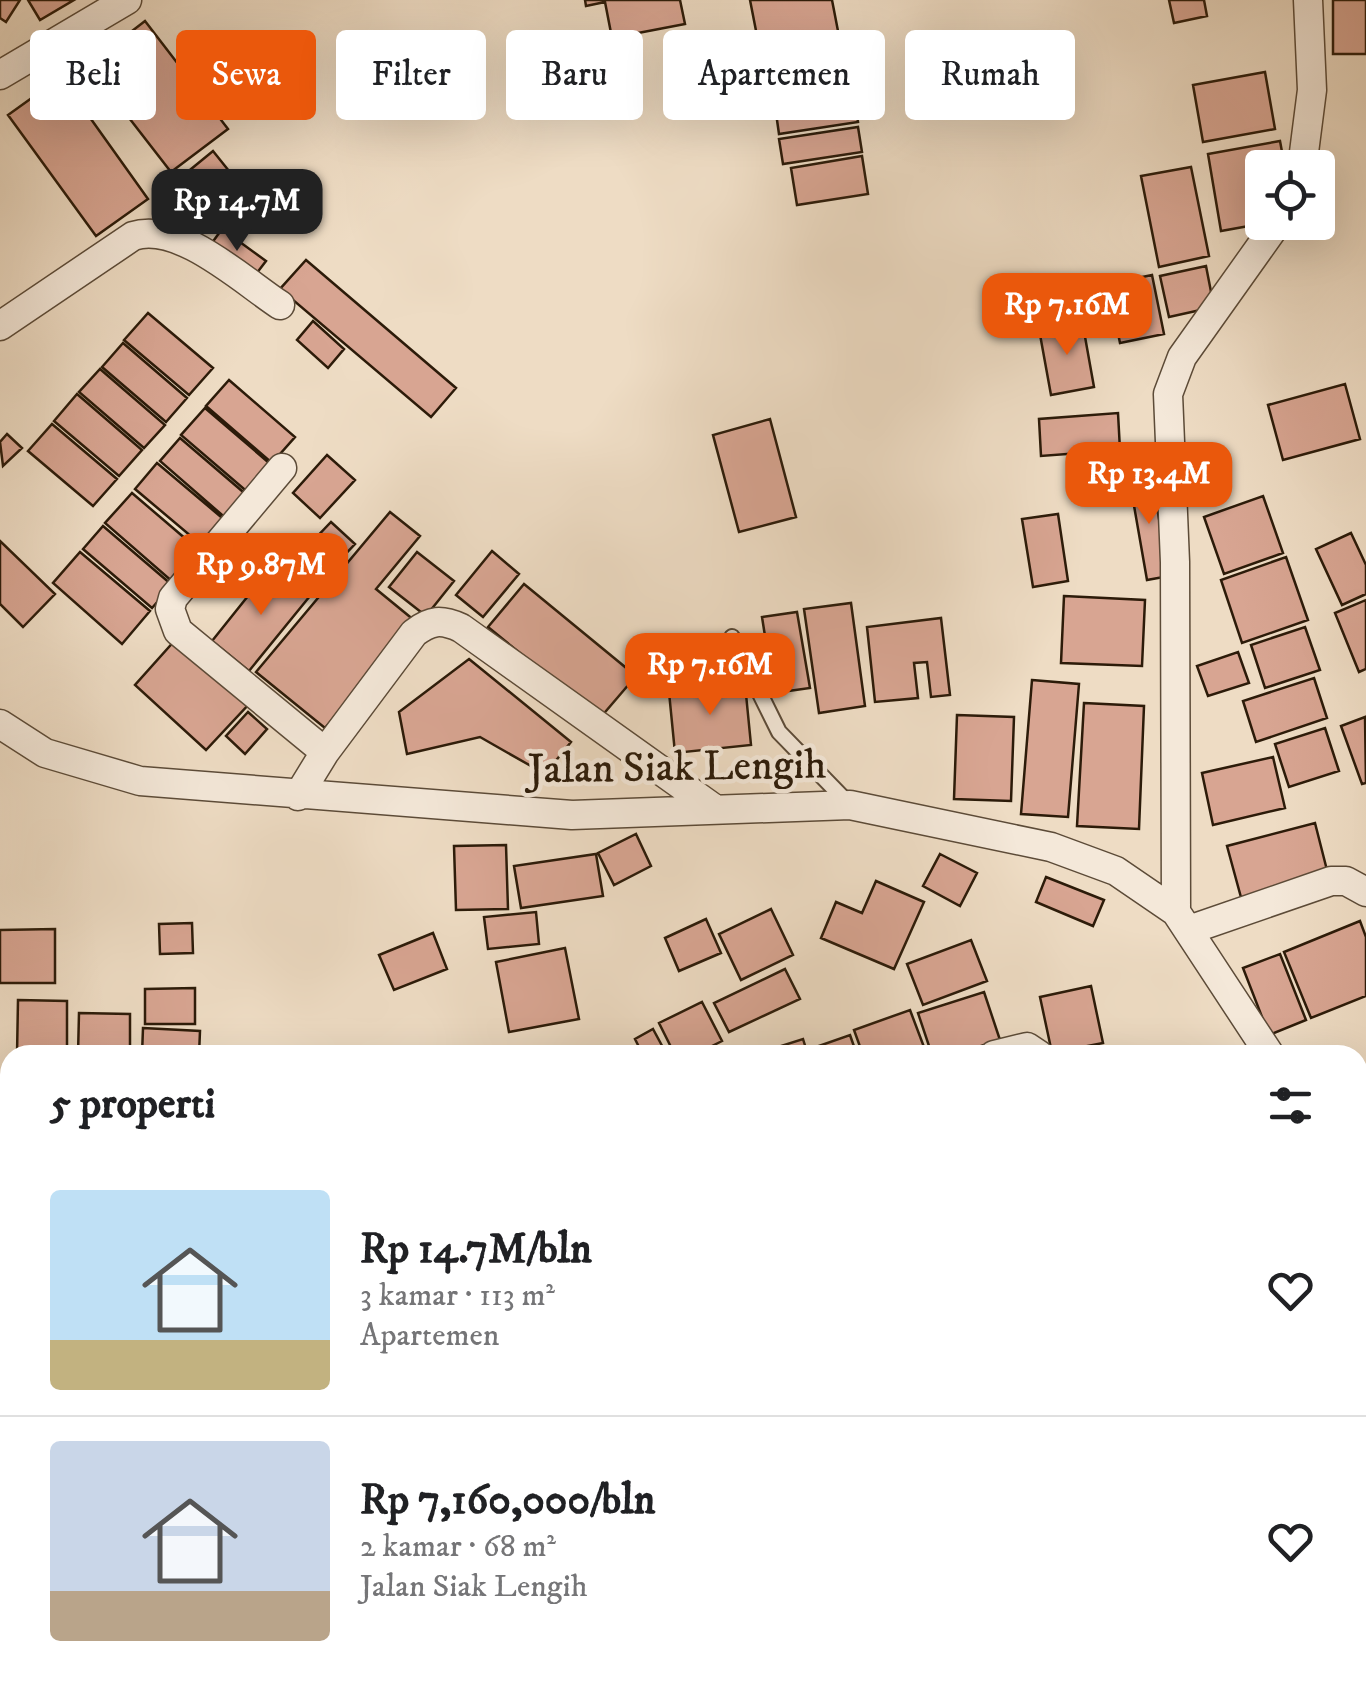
<!DOCTYPE html>
<html lang="id">
<meta charset="utf-8">
<style>
:root{--surface:#fff;--page:#f6f6f6;--text:#202124;--muted:#757577;--line:#e0e0e0;--accent:#ea580c}
body{margin:0;font-family:"IM FELL DW Pica",serif;background:var(--page);color:var(--text);height:100vh;display:flex;flex-direction:column;font-size:38px;white-space:nowrap}
*{box-sizing:border-box;margin:0}
p{font-size:32px;color:var(--muted)}
.icon{flex:none;width:55px;height:55px;fill:none;stroke:currentColor;stroke-width:2;stroke-linecap:round;stroke-linejoin:round}
.map{position:relative;flex:1;overflow:hidden}
.sheet{position:absolute;left:0px;top:1045px;width:1368px;height:642px;display:flex;flex-direction:column;background:var(--surface);border-radius:30px 30px 0 0;box-shadow:0 10px 40px #0002}
.sheet>*{flex:none}
.hud{position:absolute;left:30px;top:30px;width:1308px;height:90px;display:flex;gap:20px}
.controls{position:absolute;left:1245px;top:150px;display:grid;gap:20px}
.controls a{display:grid;place-items:center;width:90px;height:90px;border-radius:10px;background:var(--surface);box-shadow:0 10px 40px #0002;font-size:50px}
.price{position:absolute;translate:-50% -85px;padding:0 22px;border-radius:20px;background:var(--accent);color:#fff;font-size:32px;line-height:65px;filter:drop-shadow(0 2px 5px #0008)}
.price::after{content:'';position:absolute;left:50%;top:60px;width:30px;height:22px;margin-left:-15px;background:inherit;clip-path:polygon(0 0,100% 0,50% 100%)}
.price.current{background:#222;color:#fff}
ul{padding:0;list-style:none}
li{display:flex;align-items:center;gap:30px;height:250px;padding:0 50px}
li+li{border-top:2px solid var(--line)}
li span{display:grid;place-items:center;flex:none;width:280px;height:200px;border-radius:10px;color:#555}
li>.icon{margin-inline-start:auto}
span .icon{width:120px;height:120px;fill:#fffc;stroke-width:1}
li b{font-size:42px}
h2{display:flex;justify-content:space-between;align-items:center;height:120px;padding:0 50px;font-size:42px}
.tag{padding:0 35px;border-radius:10px;background:var(--surface);box-shadow:0 10px 40px #0002;font-size:35px;line-height:90px}
.tag.current{background:var(--accent);color:#fff}
.map>svg:first-child{display:block}
.building{fill:#d8a592;stroke:#2c1b09;stroke-width:2.5}
.lines{fill:none;stroke-linecap:round;stroke-linejoin:round}
.lane-casing{stroke:#5c4b38;stroke-width:18}
.street-casing{stroke:#5c4b38;stroke-width:31}
.lane{stroke:#f4e8d9;stroke-width:14}
.street{stroke:#f4e8d9;stroke-width:28}
.labels{text-anchor:middle;dominant-baseline:central;stroke-width:9;stroke-linejoin:round;paint-order:stroke}
.street-label{font-size:42px;fill:#2c1b09;stroke:#f4e8d9}
</style>
<div class="map">
<svg width="1366" height="1687" viewBox="0 0 1366 1687">
<rect width="100%" height="100%" fill="#eedcc4"/>
<filter id="stains"><feTurbulence type="fractalNoise" baseFrequency=".002" numOctaves="4"/><feColorMatrix values="0 0 0 0 .2 0 0 0 0 .09 0 0 0 0 .02 0 0 0 .5 -.17"/></filter>
<radialGradient id="worn" r=".72"><stop offset=".6" stop-color="#630" stop-opacity="0"/><stop offset="1" stop-color="#630" stop-opacity=".3"/></radialGradient>
<!-- building -->
<path class="building" d="M0,0h20l-14,22 -6,-4z
M28,0h46l-34,20z
M585,0h95l5,24 -73,14 -7,-36 -19,4z
M750,0h82l6,31 -79,15z
M1169,0h35l3,16 -33,7z
M1333,0h33v54h-33z
M145,21l83,108 -57,43 -83,-107z
M1265,72l10,57 -72,13 -10,-57z
M61,77l87,122 -52,37 -88,-121z
M854,93l4,29 -79,12 -4,-28z
M858,127l4,25 -79,12 -4,-25z
M1280,141l5,27h-23v54h9l-50,9 -13,-77z
M213,151l36,45 -29,23 -35,-45z
M862,156l6,38 -71,11 -6,-37z
M1191,167l18,89 -50,11 -18,-91z
M222,229l44,32 -13,17 -44,-31z
M306,260l150,128 -25,29 -151,-128z
M1206,266l8,41 -45,10 -9,-41z
M1152,275l12,59 -44,9 -12,-59z
M148,313l65,55 -24,27 -65,-55z
M1082,320l12,67 -43,8 -12,-66z
M313,321l31,28 -16,19 -31,-28z
M123,343l64,55 -21,24 -64,-55z
M100,369l65,56 -21,23 -65,-56z
M229,380l66,57 -23,26 -66,-57z
M1345,384l15,55 -77,21 -15,-55z
M77,394l65,56 -23,26 -65,-55z
M205,408l70,60 -24,27 -70,-60z
M1118,413l2,37 -79,6 -2,-37z
M770,419l26,98 -57,15 -26,-97z
M52,424l65,55 -24,27 -65,-55z
M7,434l15,14 -19,18 -3,-24z
M180,438l69,59 -20,24 -69,-60z
M327,455l28,25 -35,38 -27,-25z
M157,463l70,59 -22,26 -70,-59z
M1151,473l18,103 -22,4 -18,-103z
M132,493l69,59 -27,31 -69,-60z
M1263,496l20,57 -59,21 -20,-57z
M390,512l30,24 -44,53 39,32 -90,107 -69,-56z
M1058,514l10,67 -35,6 -11,-68z
M331,522l24,22 -41,43 -24,-22z
M103,526l69,59 -20,23 -69,-59z
M1351,533l15,32v29l-24,11 -26,-56z
M0,541l55,53 -32,33 -23,-23z
M492,551l27,23 -36,43 -27,-22z
M80,552l70,59 -28,33 -69,-61z
M417,552l37,29 -28,35 -37,-29z
M1286,557l22,63 -66,23 -21,-63z
M272,566l38,30 -61,75 -37,-30z
M524,584l112,92 -36,42 -112,-91z
M1064,596l81,4 -3,66 -81,-3z
M1366,600v69l-7,3 -24,-59z
M851,603l14,103 -46,7 -15,-104z
M797,612l13,76 -36,5 -12,-76z
M941,618l9,77 -19,2 -4,-35 -13,1 4,35 -43,4 -8,-75z
M1305,627l15,43 -55,18 -14,-43z
M177,638l72,66 -43,46 -71,-65z
M1238,652l11,31 -41,13 -11,-30z
M469,659l102,83 -26,32 -65,-37 -73,17 -8,-42z
M1314,678l13,40 -71,24 -13,-41z
M1032,680l47,4 -11,133 -47,-3z
M745,684l6,61 -76,8 -6,-61z
M1084,703l60,3 -5,123 -62,-3z
M248,712l19,17 -22,25 -19,-18z
M957,715l57,2 -3,84 -57,-2z
M1365,717l1,66 -4,1 -21,-58z
M1325,728l14,43 -50,16 -14,-43z
M1273,757l12,51 -72,17 -11,-52z
M1315,823l14,55 -87,23 -15,-55z
M636,834l15,32 -37,19 -16,-32z
M506,845l2,64 -52,1 -2,-64z
M596,854l7,42 -82,12 -7,-42z
M940,854l37,19 -17,33 -37,-20z
M1046,877l58,23 -11,26 -57,-24z
M876,881l48,21 -30,67 -73,-31 15,-36 26,11z
M771,909l22,46 -52,25 -22,-46z
M536,912l3,32 -51,5 -4,-32z
M706,919l15,34 -42,18 -14,-33z
M1360,921l6,16v59l-55,22 -27,-66z
M192,923l1,30 -33,1 -1,-30z
M55,929v54h-55v-53z
M433,933l14,36 -53,21 -15,-35z
M971,940l16,41 -64,24 -16,-41z
M565,948l14,71 -70,13 -13,-70z
M1280,954l26,66 -37,15 -26,-67z
M785,969l15,30 -71,33 -15,-29z
M1091,986l12,57 -51,10 -12,-56z
M195,988v36h-50v-35z
M984,992l16,48 -47,15h-21l-14,-42z
M18,1000l49,1v54h-50z
M702,1002l20,39 -28,14h-19l-16,-32z
M910,1010l17,45h-64l-9,-25z
M79,1013l51,1v41h-52z
M143,1028l57,3 -1,24h-57z
M653,1029l14,26h-24l-8,-16z
M850,1035l7,20h-41l-3,-7z
M803,1039l5,16h-45l-1,-3z
M1366,1092v36l-7,3 -1,-35z
M1358,1242l8,15v29l-8,5z
M10,1251v53l-10,2v-52z
M1366,1294v46l-8,4v-45z
M10,1313v62l-10,2v-62z
M1366,1347v59l-8,4v-59z
M10,1387v60l-10,2v-61z
M1366,1451v42l-8,4v-42z
M10,1505v34l-10,2v-34z
M1366,1535v59l-8,-18v-37z
M10,1545v57l-10,2v-56z
M36,1678h62l2,9h-61z
M158,1678h39l-33,9z
M226,1678h17l3,9h-50z
M257,1678h68v2l-23,7h-42z
M450,1678h7l5,9h-32z
M479,1678h49l4,9h-49z
M715,1678h33l5,9h-56z
M771,1678h43l5,9h-54l-2,-5z
M938,1678h38l5,9h-61z
M988,1678h84l5,9h-84z
M1204,1678l5,9h-76l-4,-8z"/>
<g class="lines">
<!-- lane casing -->
<g class="lane-casing">
<path id="lane" d="M732,637l47,95 69,71"/>
</g>
<!-- street casing -->
<g class="street-casing">
<path id="street" d="M0,75l127,-75
M1302,168l10,-78 -4,-90
M0,326l133,-90c46,-15 109,44 147,69
M282,468l-109,130 -3,11 8,22 147,121
M0,724l45,29 95,28 432,34 278,-10 201,42 65,24 60,41 94,143
M298,796l27,-44 89,-119c17,-13 27,-14 47,-5l251,179
M1176,912l-1,-350 -7,-168 14,-37 96,-135
M1189,930l142,-49h15l20,11
M994,1055l33,-8 12,8
M0,1112l10,21
M1358,1183l8,12
M1358,1450l8,-4
M0,1472l10,-3
M0,1619l10,-2
M138,1678l3,9
M371,1678l3,9
M838,1678l27,6 31,-6
M1084,1678l4,9
M645,1687l20,-9"/>
</g>
<!-- lane -->
<use href="#lane" class="lane"/>
<!-- street -->
<use href="#street" class="street"/>
</g>
<g class="labels">
<!-- street labels -->
<g class="street-label">
<text transform="translate(677 768) rotate(-1)">Jalan Siak Lengih</text>
</g>
</g>
<rect width="100%" height="100%" filter="url(#stains)"/>
<rect width="100%" height="100%" fill="url(#worn)"/>
</svg>
<div class="controls">
<a><svg class="icon" aria-label="locate" viewBox="0 0 24 24"><circle cx="12" cy="12" r="6"/><path d="M12 2v4M12 18v4M2 12h4M18 12h4"/></svg></a>
</div>
<b class="price current" style="left:237px;top:254px">Rp 14.7M</b>
<b class="price" style="left:1067px;top:358px">Rp 7.16M</b>
<b class="price" style="left:1149px;top:527px">Rp 13.4M</b>
<b class="price" style="left:261px;top:618px">Rp 9.87M</b>
<b class="price" style="left:710px;top:718px">Rp 7.16M</b>
<div class="hud">
<a class="tag">Beli</a>
<a class="tag current">Sewa</a>
<a class="tag">Filter</a>
<a class="tag">Baru</a>
<a class="tag">Apartemen</a>
<a class="tag">Rumah</a>
</div>
<section class="sheet">
<h2>5 properti<svg class="icon" aria-label="filters" viewBox="0 0 24 24"><path d="M4 7h16M4 17h16"/><circle cx="9" cy="7" r="2"/><circle cx="15" cy="17" r="2"/></svg></h2>
<ul>
<li><span style="background:linear-gradient(#bfe0f5 75%,#c2b280 0)"><svg class="icon" aria-label="home" viewBox="0 0 24 24"><path d="M3 11l9-7 9 7M6 9v11h12V9"/></svg></span><div><b>Rp 14.7M/bln</b><p>3 kamar · 113 m²</p><p>Apartemen</p></div><svg class="icon" aria-label="heart" viewBox="0 0 24 24"><path d="M12 20l-8-8c-3-5 5-10 8-4 3-6 11-1 8 4z"/></svg></li>
<li><span style="background:linear-gradient(#c9d6e8 75%,#b9a48a 0)"><svg class="icon" aria-label="home" viewBox="0 0 24 24"><path d="M3 11l9-7 9 7M6 9v11h12V9"/></svg></span><div><b>Rp 7,160,000/bln</b><p>2 kamar · 68 m²</p><p>Jalan Siak Lengih</p></div><svg class="icon" aria-label="heart" viewBox="0 0 24 24"><path d="M12 20l-8-8c-3-5 5-10 8-4 3-6 11-1 8 4z"/></svg></li>
</ul>
</section>
</div>
